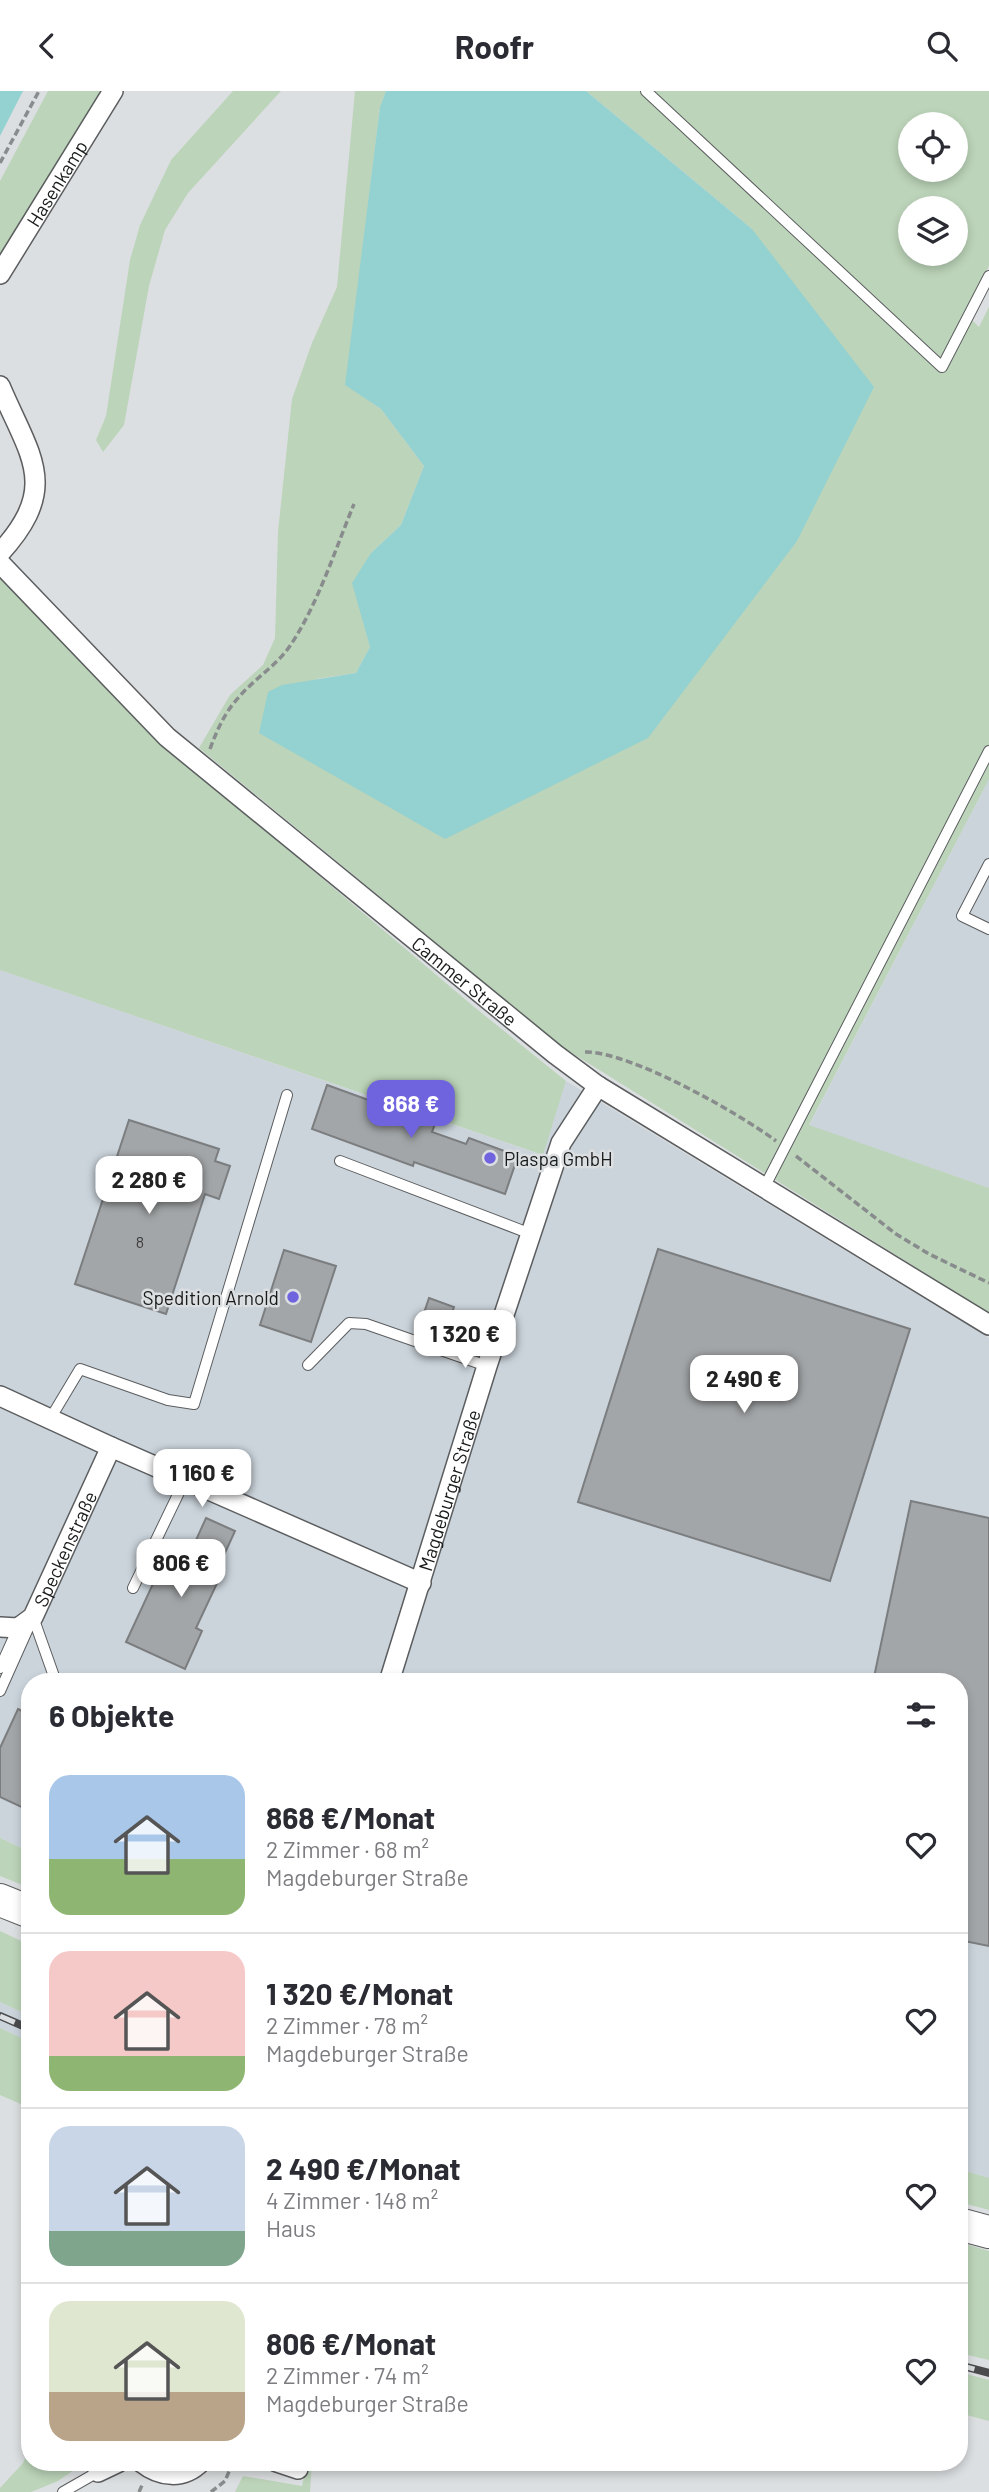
<!DOCTYPE html>
<html lang="de">
<meta charset="utf-8">
<style>
:root{--surface:#fff;--page:#f2f2f3;--text:#2b2b33;--muted:#7c7c81;--line:#e1e1e2;--accent:#7064de}
body{margin:0;font-family:Barlow,sans-serif;background:var(--page);color:var(--text);height:100vh;display:flex;flex-direction:column;font-size:26px;white-space:nowrap}
*{box-sizing:border-box;margin:0}
p{font-size:23px;color:var(--muted)}
.icon{flex:none;width:38px;height:38px;fill:none;stroke:currentColor;stroke-width:2;stroke-linecap:round;stroke-linejoin:round}
.map{position:relative;flex:1;overflow:hidden}
.panel{position:absolute;left:21px;top:1582px;width:947px;height:798px;display:flex;flex-direction:column;background:var(--surface);border-radius:28px;box-shadow:0 4px 10px #0003}
.panel>*{flex:none}
.fabs{position:absolute;left:898px;top:21px;display:grid;gap:14px}
.fabs a{display:grid;place-items:center;width:70px;height:70px;border-radius:50%;background:var(--surface);box-shadow:0 4px 10px #0003;font-size:35px}
.price{position:absolute;translate:-50% -60px;padding:0 16px;border-radius:14px;background:#fff;color:#222;font-size:23px;line-height:46px;filter:drop-shadow(0 2px 4px #0008)}
.price::after{content:'';position:absolute;left:50%;top:42px;width:21px;height:16px;margin-left:-10px;background:inherit;clip-path:polygon(0 0,100% 0,50% 100%)}
.price.active{background:var(--accent);color:#fff}
ul{padding:0;list-style:none}
li{display:flex;align-items:center;gap:21px;height:175px;padding:0 28px}
li+li{border-top:2px solid var(--line)}
li span{display:grid;place-items:center;flex:none;width:196px;height:140px;border-radius:21px;color:#555}
li>.icon{margin-inline-start:auto}
span .icon{width:84px;height:84px;fill:#fffc;stroke-width:1}
li b{font-size:30px}
h2{display:flex;justify-content:space-between;align-items:center;height:84px;padding:0 28px;font-size:30px}
header{display:flex;justify-content:space-between;align-items:center;height:91px;padding:0 28px;background:var(--surface);font-size:32px;font-weight:700}
.map>svg:first-child{display:block}
.built{fill:#cbd4db}
.green{fill:#bcd4b9;fill-rule:evenodd}
.water{fill:#94d1d1}
.building{fill:#a3a6a8;stroke:#7b7d7f;stroke-width:2}
.lines{fill:none;stroke-linecap:round;stroke-linejoin:round}
.lane-casing{stroke:#5b5d5f;stroke-width:12}
.street-casing{stroke:#5b5d5f;stroke-width:22}
.primary-casing{stroke:#5b5d5f;stroke-width:34}
.path{stroke:#898c8d;stroke-width:3.5;stroke-dasharray:7 3.5;stroke-linecap:butt}
.lane{stroke:#fff;stroke-width:10}
.street{stroke:#fff;stroke-width:19}
.primary{stroke:#fff;stroke-width:32}
.rail-casing{stroke:#4b4c4d;stroke-width:8}
.rail{stroke:#dcdfe1;stroke-width:5;stroke-dasharray:16;stroke-linecap:butt}
.poi-dot{fill:#7064de;stroke:#dcdfe1;stroke-width:2.5}
.labels{text-anchor:middle;dominant-baseline:central;stroke-width:5;stroke-linejoin:round;paint-order:stroke}
.number-label{font-size:16px;fill:#3c3d3e}
.street-label{font-size:19px;fill:#191a1a;stroke:#dcdfe1}
.poi-label{font-size:19px;fill:#191a1a;stroke:#dcdfe1;text-anchor:start}
</style>
<header><svg class="icon" aria-label="back" viewBox="0 0 24 24"><path d="M15 5l-7 7 7 7"/></svg>Roofr<svg class="icon" aria-label="search" viewBox="0 0 24 24"><circle cx="10" cy="10" r="6"/><path d="M15 15l6 6"/></svg></header>
<div class="map">
<svg width="989" height="2401" viewBox="0 0 989 2401">
<rect width="100%" height="100%" fill="#dcdfe1"/>
<!-- built -->
<path class="built" d="M989,688v409l-180,-62z
M0,879l542,185 24,-74 423,257v840l-30,-9v-487h-929v170l-30,-14z
M0,1911l30,14v26l-30,-14z"/>
<!-- green -->
<path class="green" d="M48,0h59l-107,175v-85z
M233,0h48l-93,102 -23,37 -16,56 -25,139 -21,27 -7,-12 10,-24 24,-156 10,-35 31,-65z
M355,0h31l-6,16 -34,278 35,24 43,57 -23,59 -30,28 -9,63 8,31 -14,26 -40,6 129,160 307,-610 -166,-138h403v175l-24,47 14,14 10,-20v472l-180,346 180,63v125l-425,-265 -365,-300 31,-53 33,-30 12,-27 3,-106 14,-133 20,-56 25,-56zM910,33h46v46h-46zM910,117h46v46h-46z
M0,484l181,184 292,247 93,75 -23,74 -543,-185z
M0,1747l30,14v36l-30,-12z
M0,1840l30,14v71l-30,-14z
M0,1937l30,14v66l-30,-13z
M959,2078l30,9v32l-30,-8z
M959,2151l30,9v109l-30,-7z
M959,2281l30,8v41l-30,-8z
M30,2357v14h56l-28,19 -27,11h-31v-4l23,-25z
M307,2371h5l-2,30h-75l8,-16 59,10z"/>
<!-- water -->
<path class="water" d="M0,0h23l-23,45z
M386,0h200l166,138 122,158 -77,154 -149,197 -203,101 -186,-106 9,-41 14,-7 74,-12 14,-26 -18,-64 19,-30 30,-28 23,-59 -43,-57 -36,-24 35,-278z"/>
<!-- building -->
<path class="building" d="M327,994l108,39 -3,8 34,12 3,-6 49,18 -13,38 -91,-32 -1,4 -101,-37z
M129,1029l90,29 -4,12 15,5 -11,33 -14,-5 -39,120 -91,-30z
M658,1158l252,80 -80,252 -252,-79z
M284,1159l52,16 -25,76 -51,-17z
M429,1207l25,9 -7,18 -24,-9z
M911,1410l78,17v428l-30,-6v-258h-86z
M206,1427l29,13 -21,46 5,2 -23,49 6,3 -17,38 -59,-27 38,-82 19,9z
M18,1618l12,6v96l-30,-14v-49z"/>
<g class="lines">
<!-- lane casing -->
<g class="lane-casing">
<path id="lane" d="M646,0l296,276 47,-91
M989,773l-27,52 27,13
M340,1070l191,73
M764,1097l225,-437
M308,1274l41,-42 17,1 121,42
M50,1328l30,-50 88,31 26,4 93,-309
M133,1497l52,-108
M33,1526l23,65
M0,1577l18,-40
M0,1600l30,-67
M63,2401l35,-20"/>
</g>
<!-- street casing -->
<g class="street-casing">
<g id="street">
<path id="s1" d="M0,183l113,-183"/>
<path d="M0,295c30,71 61,100 0,167"/>
<path id="s2" d="M0,472l167,174 388,317 43,32 391,239"/>
<path d="M0,1305l111,51 310,136"/>
<path id="s3" d="M0,1536l18,1 15,-11 78,-170"/>
<path id="s4" d="M389,1591l98,-316 74,-223 37,-57"/>
<path d="M141,2371c19,15 42,18 60,0"/>
<path d="M277,2371l21,7"/>
<path d="M98,2381l21,-10"/>
</g>
</g>
<!-- primary casing -->
<g class="primary-casing">
<path id="primary" d="M0,1809l30,12
M959,2133l30,8"/>
</g>
<!-- path -->
<path class="path" d="M0,72l39,-72
M210,658c7,-19 15,-37 29,-52 16,-19 39,-32 53,-54 27,-42 43,-93 62,-139
M585,961c44,-1 154,61 191,89
M796,1065l100,78 33,20 60,29
M139,2401l4,-9
M211,2401l14,-11 8,-19"/>
<!-- lane -->
<use href="#lane" class="lane"/>
<!-- street -->
<use href="#street" class="street"/>
<!-- primary -->
<use href="#primary" class="primary"/>
<!-- rail casing -->
<g class="rail-casing">
<path id="rail" d="M0,1925l30,13
M959,2274l30,8"/>
</g>
<!-- rail -->
<use href="#rail" class="rail"/>
</g>
<!-- markers -->
<g class="poi-dot">
<circle cx="490" cy="1067" r="7"/>
<circle cx="293" cy="1206" r="7"/>
</g>
<g class="labels">
<!-- number labels -->
<g class="number-label">
<text x="140" y="1150">8</text>
</g>
<!-- street labels -->
<g class="street-label">
<text stroke="none"><textPath href="#s1" startOffset="107">Hasenkamp</textPath></text>
<text stroke="none"><textPath href="#s2" startOffset="626">Cammer Straße</textPath></text>
<text stroke="none"><textPath href="#s4" startOffset="201">Magdeburger Straße</textPath></text>
<text stroke="none"><textPath href="#s3" startOffset="112">Speckenstraße</textPath></text>
</g>
<!-- poi labels -->
<g class="poi-label">
<text x="504" y="1067">Plaspa GmbH</text>
<text x="279" y="1206" text-anchor="end">Spedition Arnold</text>
</g>
</g>
</svg>
<div class="fabs">
<a><svg class="icon" aria-label="locate" viewBox="0 0 24 24"><circle cx="12" cy="12" r="6"/><path d="M12 2v4M12 18v4M2 12h4M18 12h4"/></svg></a>
<a><svg class="icon" aria-label="layers" viewBox="0 0 24 24"><path d="M12 4l9 5-9 5-9-5zM3 14l9 5 9-5"/></svg></a>
</div>
<b class="price active" style="left:411px;top:1049px">868 €</b>
<b class="price" style="left:149px;top:1125px">2 280 €</b>
<b class="price" style="left:465px;top:1279px">1 320 €</b>
<b class="price" style="left:744px;top:1324px">2 490 €</b>
<b class="price" style="left:202px;top:1418px">1 160 €</b>
<b class="price" style="left:181px;top:1508px">806 €</b>
<section class="panel">
<h2>6 Objekte<svg class="icon" aria-label="filters" viewBox="0 0 24 24"><path d="M4 7h16M4 17h16"/><circle cx="9" cy="7" r="2"/><circle cx="15" cy="17" r="2"/></svg></h2>
<ul>
<li><span style="background:linear-gradient(#a9c7e8 60%,#8fb573 0)"><svg class="icon" aria-label="home" viewBox="0 0 24 24"><path d="M3 11l9-7 9 7M6 9v11h12V9"/></svg></span><div><b>868 €/Monat</b><p>2 Zimmer · 68 m²</p><p>Magdeburger Straße</p></div><svg class="icon" aria-label="heart" viewBox="0 0 24 24"><path d="M12 20l-8-8c-3-5 5-10 8-4 3-6 11-1 8 4z"/></svg></li>
<li><span style="background:linear-gradient(#f6c9c9 75%,#8fb573 0)"><svg class="icon" aria-label="home" viewBox="0 0 24 24"><path d="M3 11l9-7 9 7M6 9v11h12V9"/></svg></span><div><b>1 320 €/Monat</b><p>2 Zimmer · 78 m²</p><p>Magdeburger Straße</p></div><svg class="icon" aria-label="heart" viewBox="0 0 24 24"><path d="M12 20l-8-8c-3-5 5-10 8-4 3-6 11-1 8 4z"/></svg></li>
<li><span style="background:linear-gradient(#c9d6e8 75%,#7fa58c 0)"><svg class="icon" aria-label="home" viewBox="0 0 24 24"><path d="M3 11l9-7 9 7M6 9v11h12V9"/></svg></span><div><b>2 490 €/Monat</b><p>4 Zimmer · 148 m²</p><p>Haus</p></div><svg class="icon" aria-label="heart" viewBox="0 0 24 24"><path d="M12 20l-8-8c-3-5 5-10 8-4 3-6 11-1 8 4z"/></svg></li>
<li><span style="background:linear-gradient(#dfe7d0 65%,#b9a48a 0)"><svg class="icon" aria-label="home" viewBox="0 0 24 24"><path d="M3 11l9-7 9 7M6 9v11h12V9"/></svg></span><div><b>806 €/Monat</b><p>2 Zimmer · 74 m²</p><p>Magdeburger Straße</p></div><svg class="icon" aria-label="heart" viewBox="0 0 24 24"><path d="M12 20l-8-8c-3-5 5-10 8-4 3-6 11-1 8 4z"/></svg></li>
</ul>
</section>
</div>
